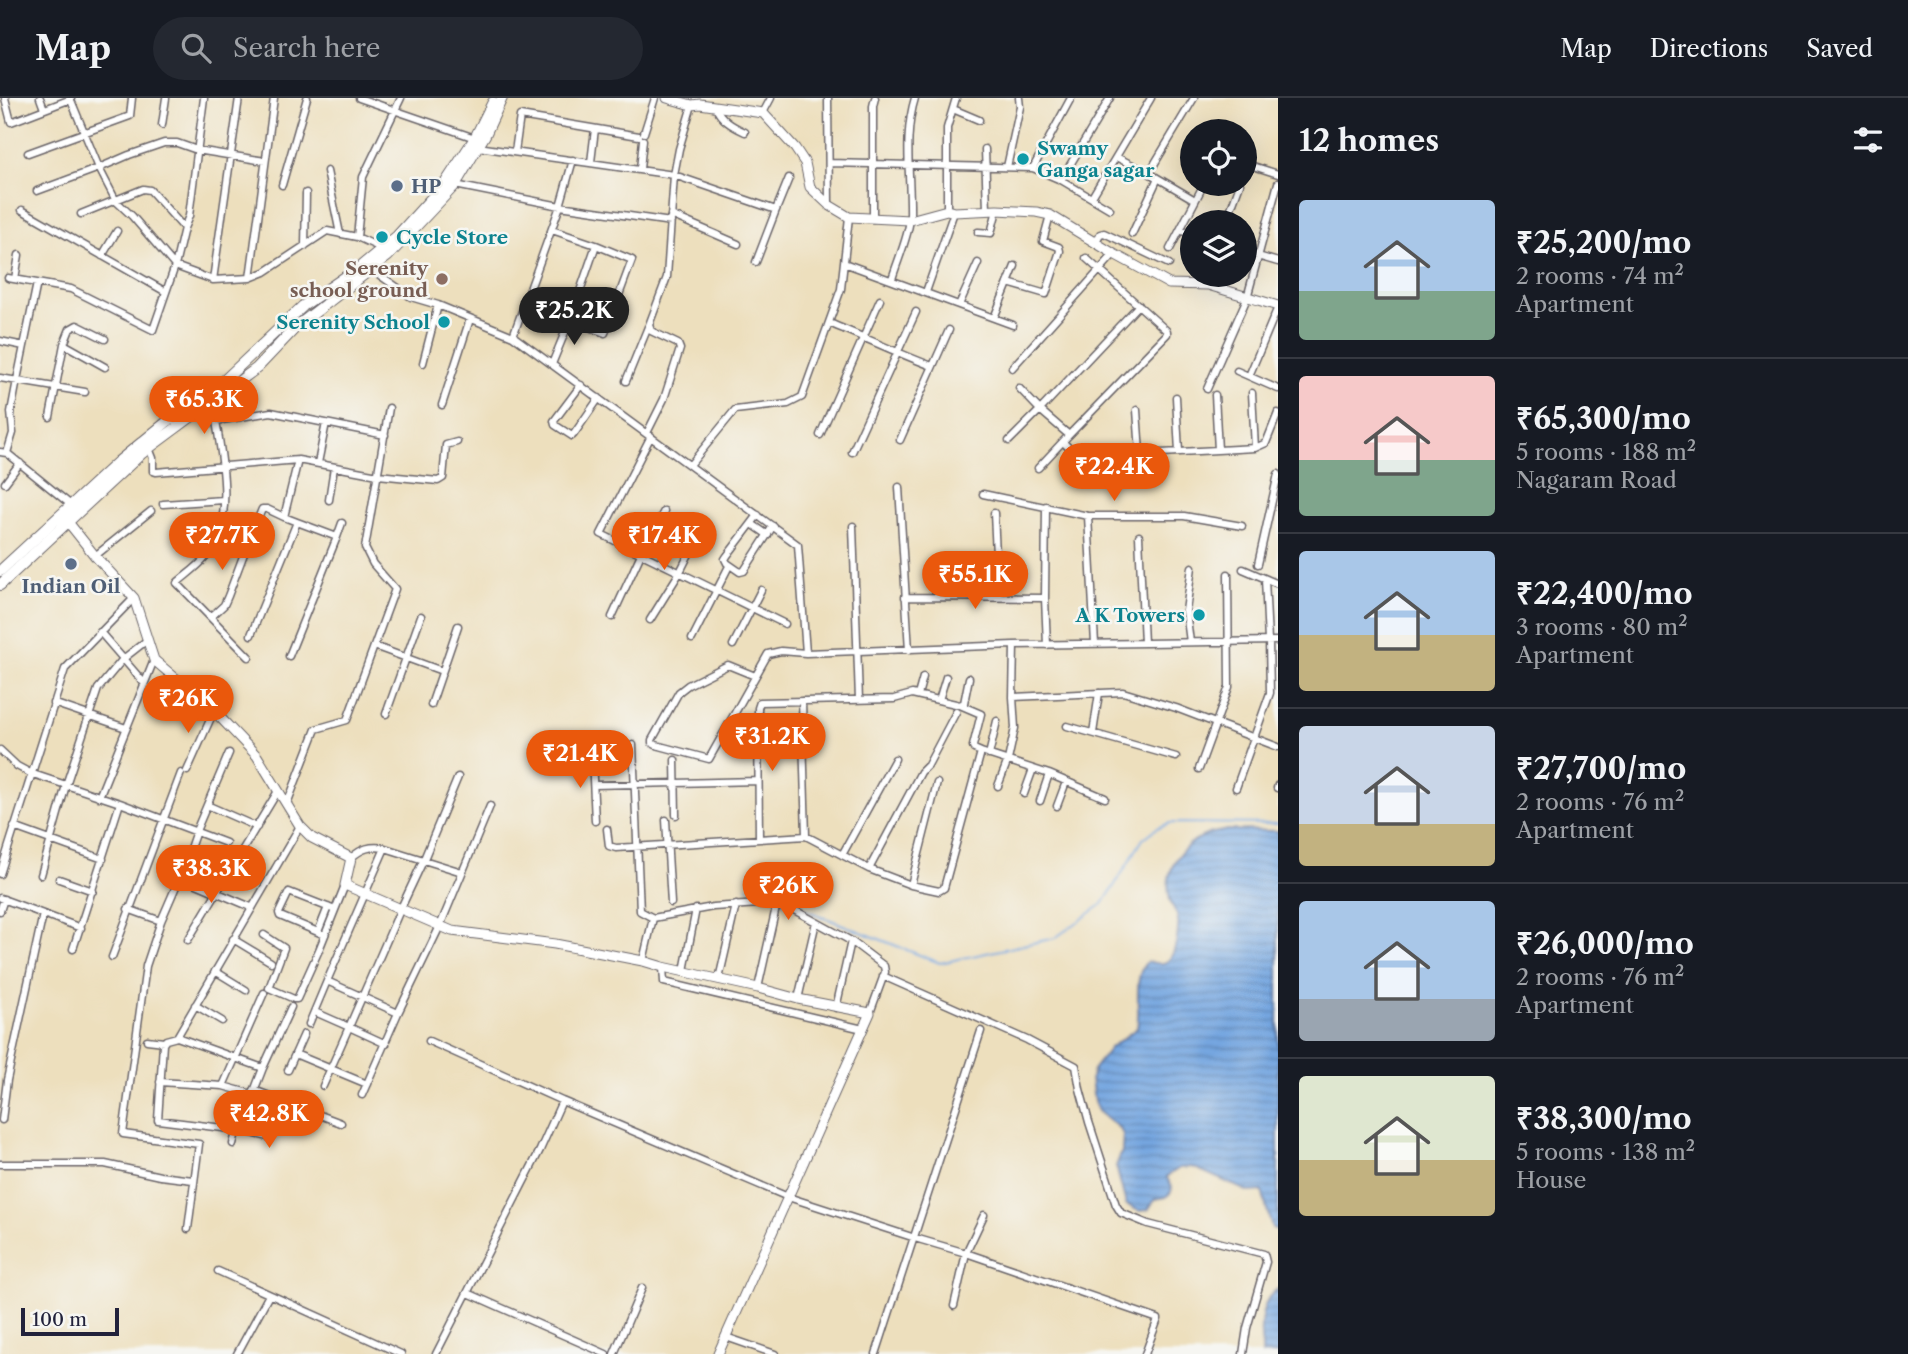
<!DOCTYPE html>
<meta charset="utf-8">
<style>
:root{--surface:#171b24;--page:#242831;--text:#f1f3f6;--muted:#9ea1a6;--line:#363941;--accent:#ea580c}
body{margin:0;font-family:"Libre Caslon Text",serif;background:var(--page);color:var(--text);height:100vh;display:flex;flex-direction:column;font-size:26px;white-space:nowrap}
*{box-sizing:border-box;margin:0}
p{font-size:23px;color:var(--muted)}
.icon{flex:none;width:38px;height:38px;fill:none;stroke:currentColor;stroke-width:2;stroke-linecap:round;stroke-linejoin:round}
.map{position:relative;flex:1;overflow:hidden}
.panel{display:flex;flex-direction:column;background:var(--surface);width:630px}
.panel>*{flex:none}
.tools{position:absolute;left:1180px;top:21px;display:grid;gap:14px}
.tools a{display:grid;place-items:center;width:77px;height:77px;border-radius:50%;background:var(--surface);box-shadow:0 7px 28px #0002;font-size:35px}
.scale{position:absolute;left:21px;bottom:18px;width:98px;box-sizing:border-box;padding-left:7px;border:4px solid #22223b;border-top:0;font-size:19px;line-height:24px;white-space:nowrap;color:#22223b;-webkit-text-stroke:5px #f6f6f2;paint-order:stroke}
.price{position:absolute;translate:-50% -60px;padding:0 16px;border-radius:24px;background:var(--accent);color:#fff;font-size:23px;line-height:46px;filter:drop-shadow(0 2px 4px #0008)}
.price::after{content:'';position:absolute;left:50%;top:42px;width:21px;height:16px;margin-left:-10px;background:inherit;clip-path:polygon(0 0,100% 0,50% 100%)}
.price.current{background:#222;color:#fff}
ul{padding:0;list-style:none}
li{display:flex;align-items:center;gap:21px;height:175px;padding:0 21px}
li+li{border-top:2px solid var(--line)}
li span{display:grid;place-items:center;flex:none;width:196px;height:140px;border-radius:7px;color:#555}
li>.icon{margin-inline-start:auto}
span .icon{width:84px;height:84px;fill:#fffc;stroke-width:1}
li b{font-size:30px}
h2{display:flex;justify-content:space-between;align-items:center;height:84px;padding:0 21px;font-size:30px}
header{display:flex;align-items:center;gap:42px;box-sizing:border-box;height:98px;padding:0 35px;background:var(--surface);border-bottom:2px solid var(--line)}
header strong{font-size:33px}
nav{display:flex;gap:38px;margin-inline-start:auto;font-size:24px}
.search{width:490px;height:63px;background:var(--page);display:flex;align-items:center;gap:18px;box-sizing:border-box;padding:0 24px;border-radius:38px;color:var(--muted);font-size:26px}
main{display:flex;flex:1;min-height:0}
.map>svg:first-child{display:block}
.water{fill:url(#water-rules);stroke:#4c648e;stroke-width:2}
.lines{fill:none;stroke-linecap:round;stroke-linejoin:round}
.stream{stroke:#75a6e0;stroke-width:2}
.street-casing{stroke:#696468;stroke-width:9}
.secondary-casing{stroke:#696468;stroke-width:11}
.primary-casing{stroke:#696468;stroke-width:12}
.street{stroke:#fff;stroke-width:6}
.secondary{stroke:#fff;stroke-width:9}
.primary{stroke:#fff;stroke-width:10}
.culture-dot{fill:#0f9aa8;stroke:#f6f6f2;stroke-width:2.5}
.service-dot{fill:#5c6f8a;stroke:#f6f6f2;stroke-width:2.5}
.education-dot{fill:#8d6e63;stroke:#f6f6f2;stroke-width:2.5}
.labels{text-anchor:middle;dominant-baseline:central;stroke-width:5;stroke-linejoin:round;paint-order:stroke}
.culture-label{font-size:19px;font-weight:bold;fill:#0d838f;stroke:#f6f6f2;text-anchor:start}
.service-label{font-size:19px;font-weight:bold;fill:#4e5e75;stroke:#f6f6f2;text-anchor:start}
.education-label{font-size:19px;font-weight:bold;fill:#785e54;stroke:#f6f6f2;text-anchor:end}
</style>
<header>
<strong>Map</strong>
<div class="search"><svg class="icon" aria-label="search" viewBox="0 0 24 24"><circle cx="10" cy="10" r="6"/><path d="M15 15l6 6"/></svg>Search here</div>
<nav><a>Map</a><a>Directions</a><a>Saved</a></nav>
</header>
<main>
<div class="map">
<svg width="1278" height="1256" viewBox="0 0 1278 1256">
<defs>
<pattern id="water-rules" width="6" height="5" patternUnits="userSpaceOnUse" patternTransform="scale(1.75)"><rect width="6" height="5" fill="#75a6e0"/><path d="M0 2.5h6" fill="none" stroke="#6087b7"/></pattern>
</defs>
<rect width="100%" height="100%" fill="#f6f6f2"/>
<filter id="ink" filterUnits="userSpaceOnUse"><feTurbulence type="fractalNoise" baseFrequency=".0143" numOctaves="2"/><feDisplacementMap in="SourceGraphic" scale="14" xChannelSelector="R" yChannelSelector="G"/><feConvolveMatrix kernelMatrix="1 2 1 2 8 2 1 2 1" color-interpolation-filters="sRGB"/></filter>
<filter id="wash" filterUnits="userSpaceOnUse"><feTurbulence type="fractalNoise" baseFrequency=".00686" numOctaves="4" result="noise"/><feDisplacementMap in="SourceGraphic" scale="28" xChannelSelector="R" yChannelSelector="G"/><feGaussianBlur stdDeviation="1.57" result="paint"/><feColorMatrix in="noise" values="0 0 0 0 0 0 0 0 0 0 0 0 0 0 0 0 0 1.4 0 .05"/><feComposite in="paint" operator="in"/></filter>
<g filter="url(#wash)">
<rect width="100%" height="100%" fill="#eddfbd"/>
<!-- water -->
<path class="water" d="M1228,732l50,1v399l-6,-2 -10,-37 -13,1 -56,-25 -13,1 -13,8v2l5,9 -1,5 -5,5 -11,2 -7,11 -9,1 -13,-7 -10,-38 6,-15 1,-17 -4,-6 -21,-17 -4,-9 -3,-24 2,-8 18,-23 26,-19c4,-20 -5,-52 10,-66 5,0 11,2 16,1 13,-2 16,-33 15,-44 -1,-7 -7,-13 -8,-19 -7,-29 10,-55 36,-65 7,-3 15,-3 22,-5z
M1278,1191v65h-16c1,-7 -1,-11 -1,-18 -1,-16 2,-39 17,-47z"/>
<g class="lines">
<!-- stream -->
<path class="stream" d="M747,789l193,76 115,-25 48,-34 40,-65 14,-11 13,-5 108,1"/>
</g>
</g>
<g filter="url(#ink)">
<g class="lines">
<!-- street casing -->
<g class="street-casing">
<path id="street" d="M5,0l6,24 60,-23
M40,0l4,11
M70,0l29,70 17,33 16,15 43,50 38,14 37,-2 15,-6 62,-41 30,6 26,12
M359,0l116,40
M828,0l1,107
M715,8c6,14 17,20 30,26
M953,11l26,11
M763,15l8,-15
M162,27l4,-27
M644,35l11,-35
M478,49l196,28 102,35 13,-32
M985,51l2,61
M515,54l5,-36 119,20
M28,55l102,-37 2,-18
M1116,59l33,16 46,27
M591,64l4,-33
M829,65l204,5 28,12 49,29
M1007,69l13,-60 -1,-9
M1033,70l38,-70
M640,71l3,-29
M327,73l13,63
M1244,74l3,-4 6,-2 25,8
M1149,75l45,-75
M1061,82l49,-82
M282,87l25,-87
M455,87l105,21 111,16
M37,93l62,-23 30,-13 35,-12h13l20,7 68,11
M1092,99l59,-99
M22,112l144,82
M947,112v-82l9,-30
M81,116l62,-25 7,1 34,38
M671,117l67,29
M873,121v-113l2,-8
M1226,124l14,-38
M552,132l44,15 36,15 -27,73 -35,-13
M1180,132l12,5
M978,134l13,1 6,-23
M1132,136l25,-54
M357,139l6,-60 38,-79
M1096,144l4,-8 4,-1 65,31
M305,148l1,-53
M1170,151l34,-65
M1244,154l34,10
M102,158l15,-25
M1086,160l81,73v3l-98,101 -29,-25 99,-105
M756,164l20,-52
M844,165l169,62
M371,171l40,28 27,8 75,31 285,209 8,108
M8,180l63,11 82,41 22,-64 9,-38 5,-12 15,-118
M250,180l24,-180
M15,181l4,-24
M892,181c5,-17 18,-46 18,-62 1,-40 -7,-80 5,-119
M213,182l26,-182
M1008,185l38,11 14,-43 -1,-4 -16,-6 7,-26
M926,194l28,-80
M959,207l19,-42
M994,220l21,-52
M829,225c35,14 68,30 103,43
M513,238l47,-130 13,-46
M0,243l24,5
M64,246l41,23
M423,265l15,-58
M552,266l18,-44 26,-75
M1012,270l102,-114
M1237,273l41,18
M1249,278l29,-69
M0,280l85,14
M626,283l22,-54
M581,287l-27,36 1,4 17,11 2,-2 25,-36
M1207,291l40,-91 31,-115
M1252,295l3,55
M1215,297l3,55
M1176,299l3,55
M213,305c7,45 25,116 -7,154 -8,10 -20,18 -29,26l72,74
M442,307l28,-86
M1137,312l5,71
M50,319l14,-73 6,-15 7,-4 28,14
M216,323l55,-9 114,23
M647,335l17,-34 16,-50 -2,-5 -27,-13 -2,-6 18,-48 7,-102 5,-26 13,-44
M820,337l60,-135
M651,338l-50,98 184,90
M900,342l49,-110
M1009,343l31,-31 -21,-22
M1063,344l21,21
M149,350l4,10v13l3,1 142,-12 80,15 60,6 5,-3 3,-33 11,-3
M0,354l7,1 64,52
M852,354l64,-140
M7,355l6,-20 -2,-21 6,-32 20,-97
M318,365l8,-40
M690,367l45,-55 53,-6 14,-7 39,-108 8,-72
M1038,370l31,-33
M1098,383l7,-25 150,-8 11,-5 12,-30
M5,385l15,-20
M899,389l10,163
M983,396l105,22h96l58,10
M329,402l5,-33
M163,406l61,-4
M1046,408l-1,92 2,47
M994,415l4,84
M758,417l-31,41 -2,3 2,4 13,9 4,-1 29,-45
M1088,418l7,128
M752,426l16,11
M853,428l6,174
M1139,438l5,107
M337,439l5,-14
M248,445l14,-34h5l17,8
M95,458l56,-45
M1258,466l20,-90
M1243,471l35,15
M1265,481l3,62
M905,499l140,1
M211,519l13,-12 4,-9 20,-53 -29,-12
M612,519l29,-63 23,-43
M650,522l30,-48 18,-36
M100,534l44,51
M251,537l46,-113 -13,-5 14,-57
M692,541l36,-71
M1190,544l-4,-31 6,-44
M733,547l28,-55
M374,548l68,25
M289,558l48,-119 -40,-15
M755,578l-27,-11 -40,20 -9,7 -27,48v3l4,2 53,14 59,-105 13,-3 25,2 208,-8 264,-4
M918,597l5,-18
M1013,599l110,-5 53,16 102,39
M939,602l7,-23
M802,603l4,135
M53,605l73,25
M431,607l27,-79
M960,607l21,9 -8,32 1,3 7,3
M386,616l35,-98
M1067,628l109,31
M1093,635l6,-40
M633,647l7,166 13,7 -10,43
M0,652l17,16 13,7 90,30 106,40
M989,657l8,-34
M592,660l3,63
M675,662l1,55
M1199,671l30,-82 -1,-113
M187,673l27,-60
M594,687l164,-4
M998,688l10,-26 7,-32 -2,-31 1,-52
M1236,690l34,-95 -1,-52
M1277,690l1,-3
M1024,696l9,-25
M99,699l55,-137
M1040,703l9,-27
M287,706l29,-75 31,-9 48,-131 -22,-25 -8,-16 24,-140
M207,707l50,22
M1057,708l9,-24
M666,722l5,83
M14,729l89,32
M607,731l2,17 7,2 190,-12 63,33 42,16 28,6 5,-3 37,-136 68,22 56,24
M759,741l-1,-131 2,-6 134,-3 18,-5 48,11 4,-2 5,-25
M385,750l-58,133 71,32
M842,757l53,-96
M351,760c11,-10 19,-12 34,-10l77,24
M869,771l52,-97 7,-7 28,-53
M0,776l65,-205 69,-71
M41,777l25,-90 32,-96 25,-30 23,-18
M180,779l71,30
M59,781l34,12
M911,787l26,-102
M0,800l81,30
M128,811l33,12
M0,813l4,-12
M653,820l60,-11 64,-4 8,2 66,36 33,25 1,6 -15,41
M318,834l10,-25
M264,837l20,13 -15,40 25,11h3l22,-49 26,-65
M325,837l-45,-19 -1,-3 10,-21 46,18
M233,841l38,23
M188,842l90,-149
M73,851l47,-146
M112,859l69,-184
M663,869l1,15 199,47
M215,873l31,19
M684,873l12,-62
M883,878l144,64 49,26 4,23 9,33 27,83 5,8 27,11 116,30 2,8 -19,66 -4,26
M719,881l17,-74
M758,890l19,-85
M798,901l18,-77
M195,907l27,16
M836,910l15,-67
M315,914l34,15 -26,59
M309,926l18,-43
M177,939l86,31 -24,62 -81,-10 5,-76 3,-4z
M177,939l123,-211
M147,942l17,2
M429,943l133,60 226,96 127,41 51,15 192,66 -13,35
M386,946l-37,-17 52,-119 23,-49 34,-82
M295,956l72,30
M263,970l28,-61
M288,972l16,-36
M160,984l63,4 29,8
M223,988l41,-93
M254,992l87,33
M362,997l36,-82 42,-87 50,-120
M2,1022l5,-40 36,-166
M239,1032l29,7 3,-2 4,-13
M233,1046l4,-15
M0,1066h105l55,12 33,4
M188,1131l11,-85 -76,-10 23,-168 15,-45 19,-44 16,-46 33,-78
M218,1173l183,83
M468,1195l138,61
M954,1208l12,-53 18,-38
M726,1239l49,17
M237,1256l32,-59
M436,1256l104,-204 22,-49
M614,1256l28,-66
M876,1256l105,-323"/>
</g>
<!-- secondary casing -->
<g class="secondary-casing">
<path id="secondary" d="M667,0l25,7 8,-1 63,9 32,35 10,15 5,24 19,18 20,12 61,3 37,-10 7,2 43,-2 39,2 14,3 64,39 55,30 39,1 70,21
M68,424l27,34 39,42 20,62 60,51 43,45 43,70 12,12 39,20 -6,27 107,46 103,13 88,17 20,6 95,21 40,11 72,14 -152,341"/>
</g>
<!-- primary casing -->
<g class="primary-casing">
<path id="primary" d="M0,473l119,-110 49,-40 47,-32 88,-83 58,-40 36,-30 49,-54 29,-44 18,-36
M0,487l141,-131 116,-86 39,-41 92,-71 67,-71 30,-50 17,-37"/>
</g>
<!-- street -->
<use href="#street" class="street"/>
<!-- secondary -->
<use href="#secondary" class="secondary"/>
<!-- primary -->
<use href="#primary" class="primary"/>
</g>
</g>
<!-- markers -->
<g class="culture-dot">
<circle cx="1023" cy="61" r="7"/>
<circle cx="382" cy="139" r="7"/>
<circle cx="444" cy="224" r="7"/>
<circle cx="1199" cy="517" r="7"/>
</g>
<g class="service-dot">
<circle cx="397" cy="88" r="7"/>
<circle cx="71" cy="466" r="7"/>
</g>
<circle class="education-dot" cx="442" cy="181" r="7"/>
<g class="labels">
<!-- culture labels -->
<g class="culture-label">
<text x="1037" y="50">Swamy<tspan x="1037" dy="22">Ganga sagar</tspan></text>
<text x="396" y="139">Cycle Store</text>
<text x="430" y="224" text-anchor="end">Serenity School</text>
<text x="1185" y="517" text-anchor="end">A K Towers</text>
</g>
<!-- service labels -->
<g class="service-label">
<text x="411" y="88">HP</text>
<text x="71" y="488" text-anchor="middle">Indian Oil</text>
</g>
<!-- education labels -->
<g class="education-label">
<text x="428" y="170">Serenity<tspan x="428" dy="22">school ground</tspan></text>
</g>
</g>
</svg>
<div class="tools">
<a><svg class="icon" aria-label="locate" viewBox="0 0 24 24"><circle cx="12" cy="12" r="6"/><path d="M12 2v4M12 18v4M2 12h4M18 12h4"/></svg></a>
<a><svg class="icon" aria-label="layers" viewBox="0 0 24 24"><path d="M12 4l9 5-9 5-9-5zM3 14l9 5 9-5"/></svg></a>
</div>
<div class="scale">100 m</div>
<b class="price current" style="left:574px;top:249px">₹25.2K</b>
<b class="price" style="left:204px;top:338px">₹65.3K</b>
<b class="price" style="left:1114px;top:405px">₹22.4K</b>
<b class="price" style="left:222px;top:474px">₹27.7K</b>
<b class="price" style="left:664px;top:474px">₹17.4K</b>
<b class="price" style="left:975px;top:513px">₹55.1K</b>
<b class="price" style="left:188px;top:637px">₹26K</b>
<b class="price" style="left:772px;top:675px">₹31.2K</b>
<b class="price" style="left:580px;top:692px">₹21.4K</b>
<b class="price" style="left:211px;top:807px">₹38.3K</b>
<b class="price" style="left:788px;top:824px">₹26K</b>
<b class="price" style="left:269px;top:1052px">₹42.8K</b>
</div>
<section class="panel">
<h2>12 homes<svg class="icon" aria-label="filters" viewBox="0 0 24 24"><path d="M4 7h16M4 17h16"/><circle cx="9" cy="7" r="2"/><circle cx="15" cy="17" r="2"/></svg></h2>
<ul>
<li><span style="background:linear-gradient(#a9c7e8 65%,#7fa58c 0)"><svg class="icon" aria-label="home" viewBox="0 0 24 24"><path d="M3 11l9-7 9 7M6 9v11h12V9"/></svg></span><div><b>₹25,200/mo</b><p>2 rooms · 74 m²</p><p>Apartment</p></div></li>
<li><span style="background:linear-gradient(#f6c9c9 60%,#7fa58c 0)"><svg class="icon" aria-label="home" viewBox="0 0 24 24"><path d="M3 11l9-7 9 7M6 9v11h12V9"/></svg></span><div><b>₹65,300/mo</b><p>5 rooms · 188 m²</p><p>Nagaram Road</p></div></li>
<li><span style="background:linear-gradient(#a9c7e8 60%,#c2b280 0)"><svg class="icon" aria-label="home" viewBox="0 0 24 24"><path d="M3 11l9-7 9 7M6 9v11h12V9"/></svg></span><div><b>₹22,400/mo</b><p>3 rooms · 80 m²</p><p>Apartment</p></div></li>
<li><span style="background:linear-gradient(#c9d6e8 70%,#c2b280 0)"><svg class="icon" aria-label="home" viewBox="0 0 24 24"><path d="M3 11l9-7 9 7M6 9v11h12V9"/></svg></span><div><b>₹27,700/mo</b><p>2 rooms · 76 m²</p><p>Apartment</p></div></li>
<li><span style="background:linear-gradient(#a9c7e8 70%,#9aa5b1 0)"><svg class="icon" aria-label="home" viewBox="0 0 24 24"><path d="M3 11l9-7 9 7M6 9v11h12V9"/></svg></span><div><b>₹26,000/mo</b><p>2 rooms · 76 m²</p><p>Apartment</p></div></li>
<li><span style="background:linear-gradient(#dfe7d0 60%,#c2b280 0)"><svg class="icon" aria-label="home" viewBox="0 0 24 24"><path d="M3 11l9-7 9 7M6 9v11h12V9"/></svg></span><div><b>₹38,300/mo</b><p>5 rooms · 138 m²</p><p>House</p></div></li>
</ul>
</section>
</main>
